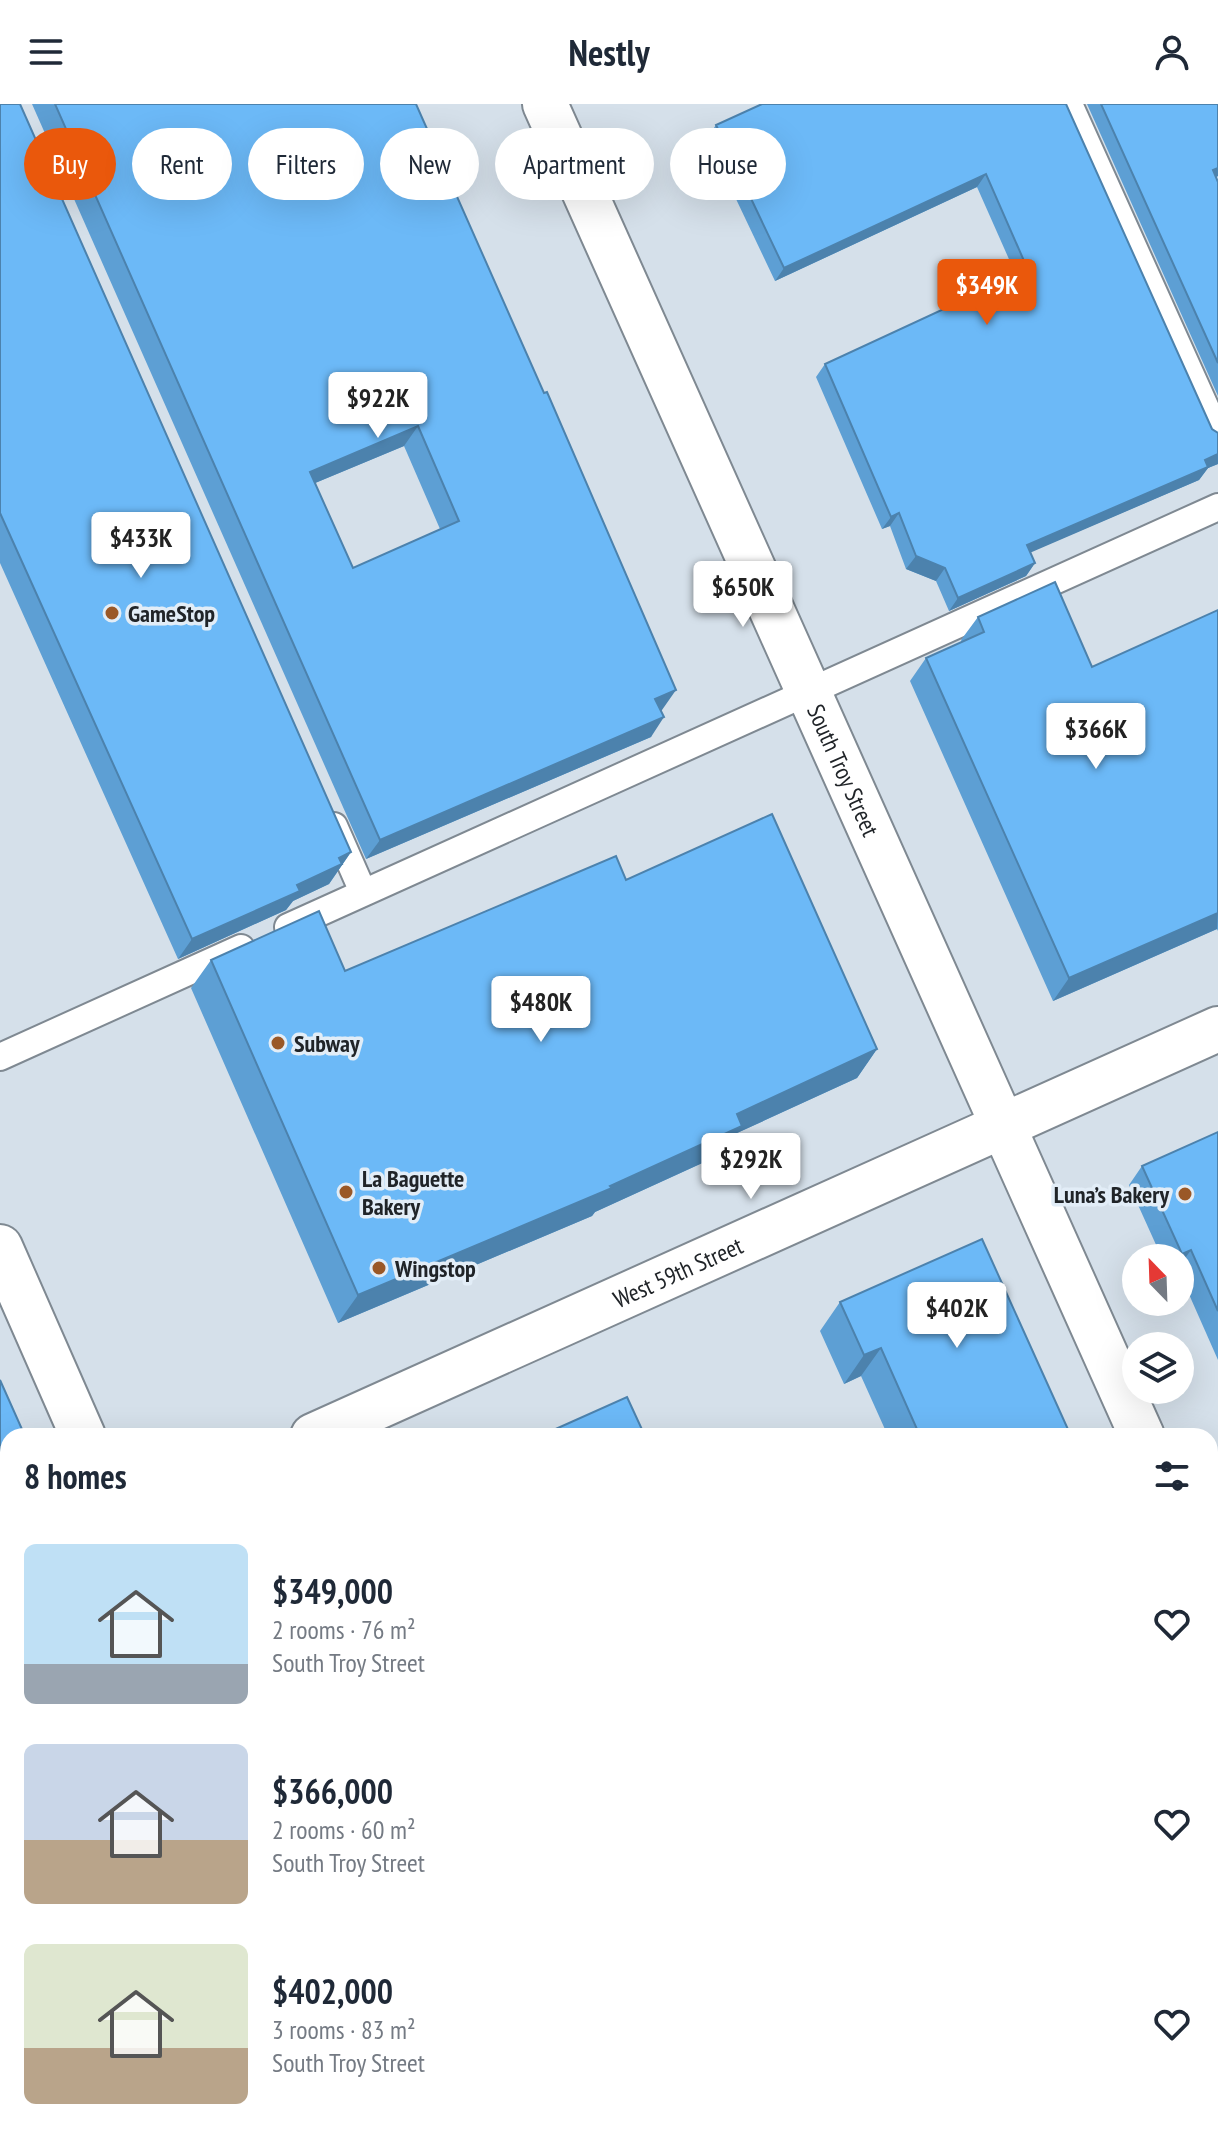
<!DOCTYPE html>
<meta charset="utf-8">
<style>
:root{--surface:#fff;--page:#f2f2f3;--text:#1f2937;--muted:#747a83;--accent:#ea580c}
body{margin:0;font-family:"PT Sans Narrow",sans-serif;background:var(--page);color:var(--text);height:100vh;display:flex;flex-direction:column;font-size:30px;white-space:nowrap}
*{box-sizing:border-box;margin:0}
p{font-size:26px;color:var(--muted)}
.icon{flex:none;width:44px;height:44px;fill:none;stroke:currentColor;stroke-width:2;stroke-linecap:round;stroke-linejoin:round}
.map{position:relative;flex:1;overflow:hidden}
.panel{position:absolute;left:0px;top:1324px;width:1218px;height:714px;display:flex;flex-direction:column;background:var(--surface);border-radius:24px 24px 0 0;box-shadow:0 8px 32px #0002}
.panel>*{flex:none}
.hud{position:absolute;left:24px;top:24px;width:800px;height:72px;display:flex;gap:16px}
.needle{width:52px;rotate:337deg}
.tools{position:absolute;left:1122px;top:1140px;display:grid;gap:16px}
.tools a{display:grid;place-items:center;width:72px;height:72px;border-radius:50%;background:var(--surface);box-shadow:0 8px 32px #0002;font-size:40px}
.price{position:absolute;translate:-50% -68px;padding:0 18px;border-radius:8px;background:#fff;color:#222;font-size:26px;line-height:52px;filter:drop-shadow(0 2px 4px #0008)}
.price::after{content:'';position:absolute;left:50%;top:48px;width:24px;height:18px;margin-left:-12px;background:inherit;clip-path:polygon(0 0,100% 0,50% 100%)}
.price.on{background:var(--accent);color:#fff}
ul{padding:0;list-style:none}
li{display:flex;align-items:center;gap:24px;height:200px;padding:0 24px}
li span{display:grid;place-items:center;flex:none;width:224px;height:160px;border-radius:12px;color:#555}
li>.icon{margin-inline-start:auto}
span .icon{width:96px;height:96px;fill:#fffc;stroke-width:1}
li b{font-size:34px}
h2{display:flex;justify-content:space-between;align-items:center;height:96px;padding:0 24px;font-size:34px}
.chip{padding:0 28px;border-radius:36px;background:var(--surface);box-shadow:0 8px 32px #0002;font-size:28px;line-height:72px}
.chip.on{background:var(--accent);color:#fff}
header{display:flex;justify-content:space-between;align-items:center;height:104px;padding:0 24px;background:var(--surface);font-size:36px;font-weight:600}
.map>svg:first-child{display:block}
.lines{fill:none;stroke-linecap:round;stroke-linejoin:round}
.lane-casing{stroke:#7f8992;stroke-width:30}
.street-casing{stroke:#7f8992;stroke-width:48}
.secondary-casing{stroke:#7f8992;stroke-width:48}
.lane{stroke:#fff;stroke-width:26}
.street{stroke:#fff;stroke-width:44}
.secondary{stroke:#fff;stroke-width:44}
.wall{fill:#5d9fd4;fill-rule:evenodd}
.shaded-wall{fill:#4c82ad}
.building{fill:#6cb9f7;stroke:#4c82ad;stroke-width:2;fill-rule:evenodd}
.poi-dot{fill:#9a5827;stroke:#e2edf7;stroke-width:3}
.labels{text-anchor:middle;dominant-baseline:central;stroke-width:7;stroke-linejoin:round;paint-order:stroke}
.poi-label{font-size:24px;font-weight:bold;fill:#202428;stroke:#e2edf7;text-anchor:start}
.street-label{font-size:24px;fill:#202428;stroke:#e2edf7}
</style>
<header><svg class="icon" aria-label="menu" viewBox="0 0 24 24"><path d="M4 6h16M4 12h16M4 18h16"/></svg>Nestly<svg class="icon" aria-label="person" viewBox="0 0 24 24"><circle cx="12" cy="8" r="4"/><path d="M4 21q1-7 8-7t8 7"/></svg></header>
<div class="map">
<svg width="1218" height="2037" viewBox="0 0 1218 2037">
<rect width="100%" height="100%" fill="#d5e0ea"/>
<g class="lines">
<!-- lane casing -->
<g class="lane-casing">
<path id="lane" d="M1069,0l149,331
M334,722l29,66
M288,823l930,-420
M0,953l241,-109
M1210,1459l8,-3
M933,2030l4,7"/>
</g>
<!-- street casing -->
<g class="street-casing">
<g id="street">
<path id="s1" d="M545,0l597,1332"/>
<path d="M1210,1483l8,18"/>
</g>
</g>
<!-- secondary casing -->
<g class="secondary-casing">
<g id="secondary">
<path d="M0,1143l83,189"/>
<path id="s2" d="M313,1332l905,-407"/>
<path d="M0,1473l8,-3"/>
<path d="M396,2030l3,7"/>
</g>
</g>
<!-- lane -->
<use href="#lane" class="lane"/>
<!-- street -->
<use href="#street" class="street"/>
<!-- secondary -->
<use href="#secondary" class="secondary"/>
</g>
<!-- wall -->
<path class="wall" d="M0,0l351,748 -22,32 -36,17 -7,9 -108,49 -178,-396z
M32,0h384l246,606 -11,27 -285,122zM404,342l36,83 -87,39 -38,-85z
M1066,0l146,325 6,4v31l-10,4 -9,12 -169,72 5,11 -9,13 -77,35 -13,-30 -30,-12 -16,-43 -8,3 -66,-152 9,-13 191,-89 -39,-88 -202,94 -68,-143 9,-13z
M1087,0h131v72l-2,1 2,5v214z
M1218,506v321l-1,-2 -164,72 -143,-320 16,-23 36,-16 -1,-2 17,-23 114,50z
M626,776l251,169 -20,29 -120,55 -15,21 -127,58 -3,4 -254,107 -147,-335 20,-28 134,11z
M1218,1028v228l-38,-86v-16h-18l-33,-73 13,-19z
M840,1198l231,134h-183l-27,-60 -17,8 -24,-53z
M8,1566v464h151l3,7h-160l-2,-5v-463z
M534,2030h190l-16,7h-171z
M961,2030h249l8,7h-254z"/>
<!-- shaded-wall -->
<path class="shaded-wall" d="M1218,64v8l-14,7 9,-13z
M986,70l-9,13 -202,94 9,-13z
M418,322l-14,20 -108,45 14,-19z
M1218,350v10l-10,4 -9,12 -181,78 9,-13z
M899,409l-9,13 -8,3 9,-12z
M916,452l29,12 -9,13 -30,-12z
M1035,459l-9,13 -77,35 9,-13z
M676,586l-14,20 -21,8 14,-19z
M664,613l-13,20 -285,122 14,-19z
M351,748l-22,32 -36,17 -7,9 -108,49 14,-20 105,-54 42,-27z
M1218,809l-1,16 -164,72 16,-23z
M877,945l-20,29 -120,55 -15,21 -127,58 -3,4 -254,107 20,-28 252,-109 127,-72z
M1191,1146l-11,15 -1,-7 3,-4z
M881,1244l-20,28 -17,8 20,-29z
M8,1347v20l-4,5 -4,2v-23z
M697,2030h27l-16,7h-27z"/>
<!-- building -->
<path class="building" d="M0,0h20l331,748 -12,6 3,6 -45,21 3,6 -108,48 -192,-426z
M55,0h361l128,289 3,-1 129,298 -21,9 9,18 -284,123zM418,322l41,95 -106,47 -43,-96z
M762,0h304l146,325 6,4v21l-13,6 3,7 -181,78 8,18 -77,35 -13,-30 -29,-12 -17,-43 -8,4 -66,-153 203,-94 -42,-96 -202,94 -68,-143z
M1101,0h117v64l-5,2 5,12v181z
M1055,478l37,85 126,-57v303l-149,65 -143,-320 58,-26 -6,-15z
M772,710l105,235 -140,65 5,12 -132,60 2,2 -254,107 -147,-335 108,-49 26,60 271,-115 10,24z
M1218,1028v179l-27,-61 -9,4 -40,-88z
M982,1135l89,197h-151l-39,-88 -17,7 -24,-53z
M0,1276l25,56h-17v15l-8,4z
M627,1293l18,39h-105z
M8,1566v408l-8,-18v-387z
M1210,1789l5,12 3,-2v238h-239l-3,-7h234z
M33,2030h126l3,7h-126z
M554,2030h143l-16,7h-124z"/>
<!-- markers -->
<g class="poi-dot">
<circle cx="112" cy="509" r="8"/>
<circle cx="278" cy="939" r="8"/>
<circle cx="346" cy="1088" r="8"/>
<circle cx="1185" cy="1090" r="8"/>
<circle cx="379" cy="1164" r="8"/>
</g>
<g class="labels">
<!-- poi labels -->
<g class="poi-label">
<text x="128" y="509">GameStop</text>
<text x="294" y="939">Subway</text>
<text x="362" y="1074">La Baguette<tspan x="362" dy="28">Bakery</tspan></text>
<text x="1169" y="1090" text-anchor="end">Luna’s Bakery</text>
<text x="395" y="1164">Wingstop</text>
</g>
<!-- street labels -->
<g class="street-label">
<text stroke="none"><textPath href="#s1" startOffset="730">South Troy Street</textPath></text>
<text stroke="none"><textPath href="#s2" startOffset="400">West 59th Street</textPath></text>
</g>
</g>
</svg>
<div class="tools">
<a><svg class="needle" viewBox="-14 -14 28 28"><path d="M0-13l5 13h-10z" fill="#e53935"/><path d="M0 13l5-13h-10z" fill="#747a83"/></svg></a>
<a><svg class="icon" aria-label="layers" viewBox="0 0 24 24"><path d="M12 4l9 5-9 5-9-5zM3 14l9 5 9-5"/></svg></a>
</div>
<b class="price on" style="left:987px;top:223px">$349K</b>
<b class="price" style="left:378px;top:336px">$922K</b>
<b class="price" style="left:141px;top:476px">$433K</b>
<b class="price" style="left:743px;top:525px">$650K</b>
<b class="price" style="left:1096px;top:667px">$366K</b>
<b class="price" style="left:541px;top:940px">$480K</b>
<b class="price" style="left:751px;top:1097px">$292K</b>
<b class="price" style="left:957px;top:1246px">$402K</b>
<div class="hud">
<a class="chip on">Buy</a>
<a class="chip">Rent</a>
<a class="chip">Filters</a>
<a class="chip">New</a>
<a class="chip">Apartment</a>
<a class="chip">House</a>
</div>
<section class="panel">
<h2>8 homes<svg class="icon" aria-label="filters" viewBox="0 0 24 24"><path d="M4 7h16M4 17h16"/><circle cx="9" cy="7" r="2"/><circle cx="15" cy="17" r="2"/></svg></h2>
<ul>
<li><span style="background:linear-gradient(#bfe0f5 75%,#9aa5b1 0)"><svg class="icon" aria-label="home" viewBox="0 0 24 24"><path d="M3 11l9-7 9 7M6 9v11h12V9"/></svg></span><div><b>$349,000</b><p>2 rooms · 76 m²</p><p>South Troy Street</p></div><svg class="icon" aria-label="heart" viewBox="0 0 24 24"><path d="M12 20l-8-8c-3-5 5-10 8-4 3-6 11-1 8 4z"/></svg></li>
<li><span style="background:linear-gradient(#c9d6e8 60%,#b9a48a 0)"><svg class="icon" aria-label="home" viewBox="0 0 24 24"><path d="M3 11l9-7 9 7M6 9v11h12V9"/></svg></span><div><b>$366,000</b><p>2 rooms · 60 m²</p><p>South Troy Street</p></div><svg class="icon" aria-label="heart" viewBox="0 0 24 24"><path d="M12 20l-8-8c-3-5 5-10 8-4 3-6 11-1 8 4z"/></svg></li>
<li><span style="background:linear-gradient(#dfe7d0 65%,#b9a48a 0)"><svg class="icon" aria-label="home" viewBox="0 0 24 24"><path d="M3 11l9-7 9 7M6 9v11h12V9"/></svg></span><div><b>$402,000</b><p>3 rooms · 83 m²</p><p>South Troy Street</p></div><svg class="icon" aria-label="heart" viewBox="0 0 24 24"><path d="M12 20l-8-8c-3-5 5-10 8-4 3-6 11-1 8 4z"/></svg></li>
</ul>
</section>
</div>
